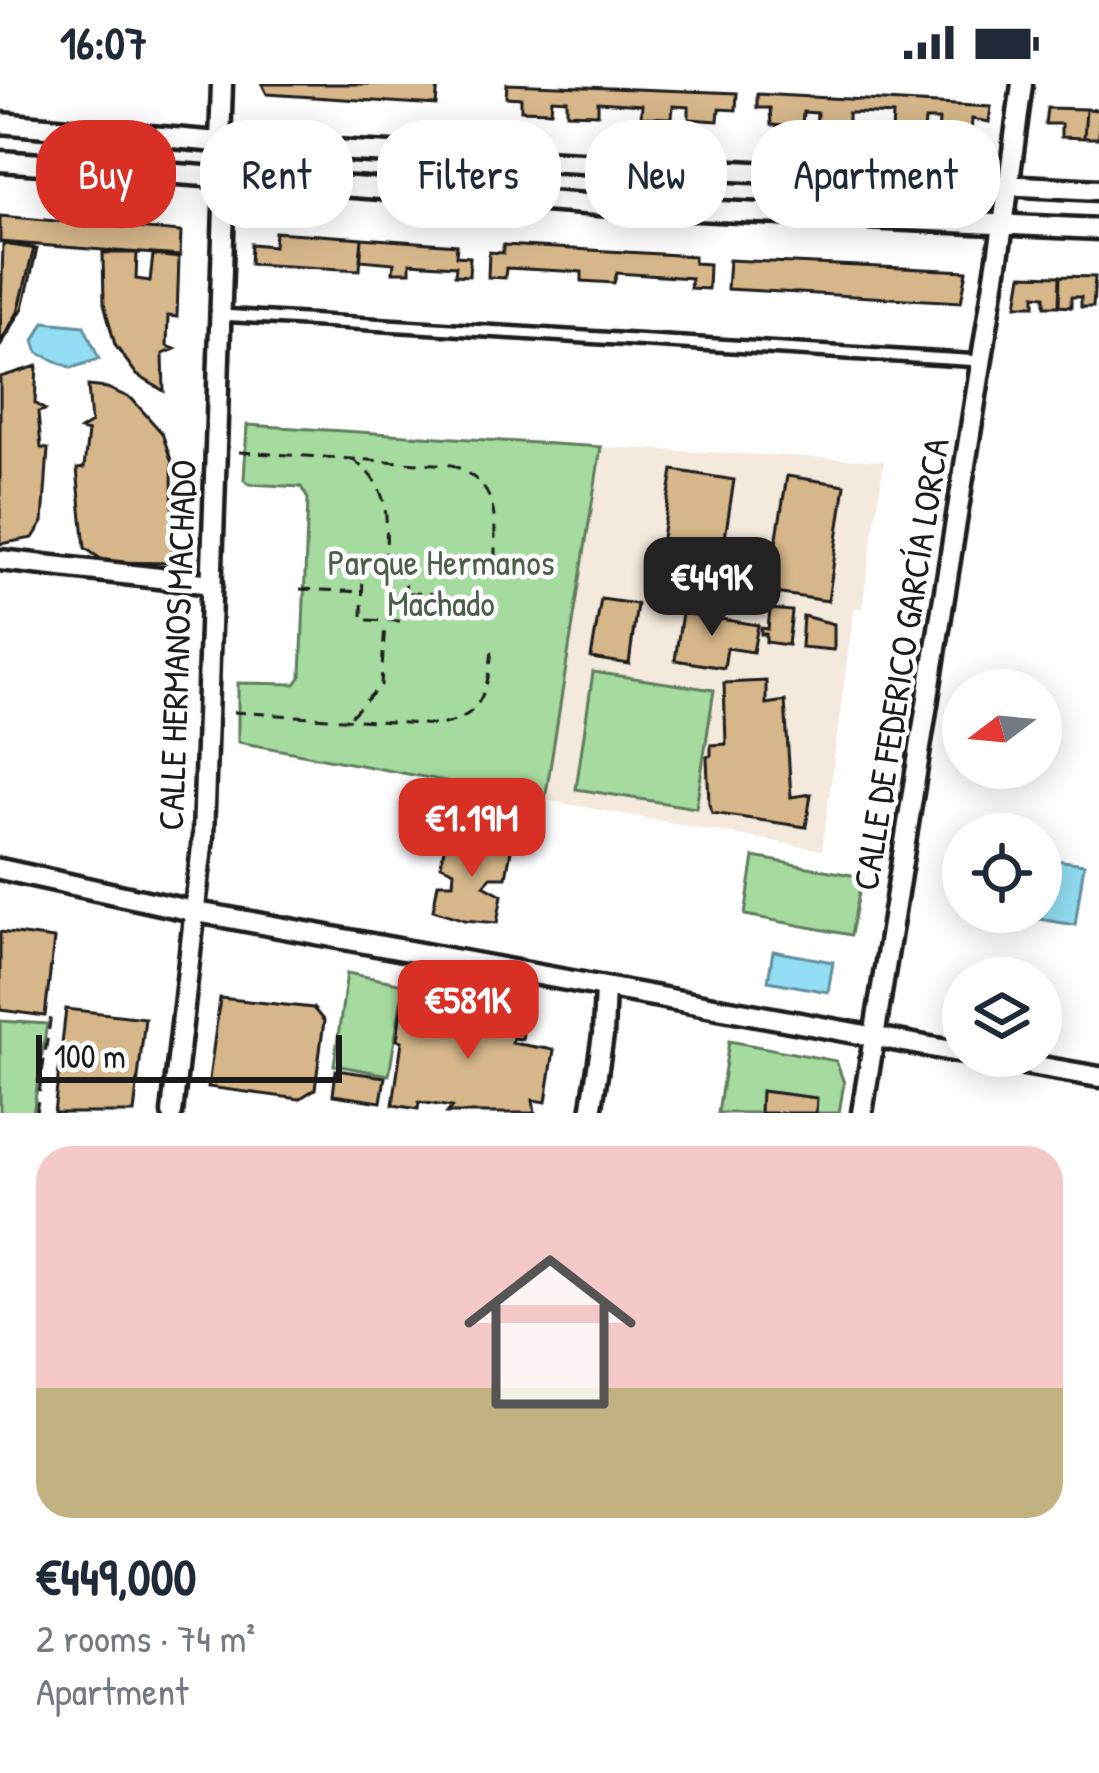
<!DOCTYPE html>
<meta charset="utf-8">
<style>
:root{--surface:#fff;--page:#f2f2f3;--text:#1f2937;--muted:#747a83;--accent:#d93025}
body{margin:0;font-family:"Patrick Hand",sans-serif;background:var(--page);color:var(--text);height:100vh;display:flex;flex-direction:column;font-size:45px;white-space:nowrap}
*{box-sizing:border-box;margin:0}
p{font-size:39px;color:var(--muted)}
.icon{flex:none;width:66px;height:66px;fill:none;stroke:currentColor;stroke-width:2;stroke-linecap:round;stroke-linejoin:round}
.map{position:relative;height:1029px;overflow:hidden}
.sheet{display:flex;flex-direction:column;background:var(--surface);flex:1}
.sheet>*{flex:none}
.guide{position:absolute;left:36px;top:36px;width:1029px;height:108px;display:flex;gap:24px}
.needle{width:78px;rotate:254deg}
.buttons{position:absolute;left:942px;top:585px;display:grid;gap:24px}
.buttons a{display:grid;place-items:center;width:120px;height:120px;border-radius:50%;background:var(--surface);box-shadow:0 6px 30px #0003;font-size:60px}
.scale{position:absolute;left:36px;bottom:30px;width:306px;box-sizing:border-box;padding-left:12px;border:6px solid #1c1c1c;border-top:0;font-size:33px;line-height:42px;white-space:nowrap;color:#1c1c1c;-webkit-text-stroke:9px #fff;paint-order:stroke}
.price{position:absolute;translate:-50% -102px;padding:0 27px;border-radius:24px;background:var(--accent);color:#fff;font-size:39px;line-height:78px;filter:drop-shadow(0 3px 6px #0008)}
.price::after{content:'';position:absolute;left:50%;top:72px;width:36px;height:27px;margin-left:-18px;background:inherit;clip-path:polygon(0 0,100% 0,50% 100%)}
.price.selected{background:#222;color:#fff}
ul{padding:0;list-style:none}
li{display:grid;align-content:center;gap:24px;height:636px;padding:0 36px}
li span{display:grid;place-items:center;height:372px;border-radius:36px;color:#555}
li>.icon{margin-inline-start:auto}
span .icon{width:216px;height:216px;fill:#fffc;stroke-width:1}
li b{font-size:51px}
.tag{padding:0 42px;border-radius:48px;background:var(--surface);box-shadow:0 6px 30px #0003;font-size:42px;line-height:108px}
.tag.selected{background:var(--accent);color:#fff}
.status{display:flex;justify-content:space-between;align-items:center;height:84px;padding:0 60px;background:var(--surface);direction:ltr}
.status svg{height:33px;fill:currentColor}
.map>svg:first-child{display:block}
.built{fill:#f3e9dc}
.green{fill:#a5db9f;stroke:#607c5e;stroke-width:3}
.water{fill:#92ddf3;stroke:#63909d;stroke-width:3}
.building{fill:#d7b78a;stroke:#1c1c1c;stroke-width:3}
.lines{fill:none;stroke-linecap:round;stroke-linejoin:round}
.lane-casing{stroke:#1c1c1c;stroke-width:18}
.street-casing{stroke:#1c1c1c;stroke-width:27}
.path{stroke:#1c1c1c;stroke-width:3;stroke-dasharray:12 9;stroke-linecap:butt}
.lane{stroke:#fff;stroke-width:9}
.street{stroke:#fff;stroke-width:18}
.labels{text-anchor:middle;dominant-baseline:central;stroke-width:9;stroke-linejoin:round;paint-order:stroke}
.park-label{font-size:36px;fill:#4c5f4a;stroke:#fff}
.street-label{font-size:36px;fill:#1c1c1c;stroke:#fff}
</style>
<div class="status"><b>16:07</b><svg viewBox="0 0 49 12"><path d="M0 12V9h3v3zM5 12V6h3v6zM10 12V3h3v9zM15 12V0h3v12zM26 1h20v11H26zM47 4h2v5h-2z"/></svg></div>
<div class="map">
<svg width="1099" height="1029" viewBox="0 0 1099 1029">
<rect width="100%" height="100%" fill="#fff"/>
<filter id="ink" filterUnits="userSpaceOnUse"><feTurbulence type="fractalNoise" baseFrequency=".00833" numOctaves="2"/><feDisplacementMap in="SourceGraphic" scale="24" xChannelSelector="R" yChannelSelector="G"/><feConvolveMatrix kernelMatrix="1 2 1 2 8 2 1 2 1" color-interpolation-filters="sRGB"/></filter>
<g filter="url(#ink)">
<!-- built -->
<path class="built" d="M601,363l283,14 -22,147h-8l-32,242 -277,-50z"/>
<!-- green -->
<path class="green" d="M247,341l354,22 -56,353 -307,-58v-59l57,1 6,-8 7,-177 -7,-12 -51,-3 -6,-4z
M593,588l121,18 -18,118 -120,-19z
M754,773l108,20 -11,58 -106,-20z
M347,889l57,11 -15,91 -55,-10z
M0,937l47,3 -14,89h-33z
M729,957l107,20 8,22 -5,30h-23v-15l-54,-7 -2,22h-42z"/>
<!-- water -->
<path class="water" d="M44,238l40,4 15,33 -27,9 -34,-15 -4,-12z
M1042,774l42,6 -9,61 -42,-7 1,-6h7z
M773,867l60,11 -5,30 -60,-11z"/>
<!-- building -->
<path class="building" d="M262,0h176l-2,21 -169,-11z
M507,0l230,9 -1,17 -17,-1 -1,12 -29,-2v-12l-16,-1 -1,12 -31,-1 1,-12 -44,-3v12l-31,-1v-13l-15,-1 -1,12 -30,-1v-12l-15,-1z
M757,10l234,13 -2,15 -17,-3 -1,18 -33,-2 1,-15h-14l-1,14 -32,-2 1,-17 -35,-2h-10v17l-32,-2 1,-15 -14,-1 -1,15 -31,-2 -1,-17h-13z
M1047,24l39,1 -2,29 -23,-1v-13h-16z
M1086,25l13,1v28h-15z
M0,132l181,16 -1,24 -180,-14z
M275,148l87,6 -2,32 -110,-6 1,-20 23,2z
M362,154l95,7 -1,11 14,1 -1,19 -14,-1 1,-9 -46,-3v9h-17l1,-9 -34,-3z
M3,160l34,5 -14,59 -23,39z
M3,160l31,4 -16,64 -18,31z
M503,161l191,11v7l15,1 -1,25 -18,-1 1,-10 -74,-5 -3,10 -32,-2v-9l-76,-4 -1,10 -17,-1 1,-25 14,1z
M103,169h34l-1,26 14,2 3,-26 26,3 -2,59 -9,-1 -1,30 8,3 -12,5 1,37 -27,-16 -22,-30 -11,-42z
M729,176l238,11 -6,31 -234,-13z
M1022,191l38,1 -1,30h-14v-10l-10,-1v10h-18z
M1060,192l35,1 -2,30h-12v-10h-10v10l-12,-1z
M37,282l-2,37 10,7 -7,2 3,36 7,1 -5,73 -10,16 -33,6v-167z
M88,302l19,2 25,11 30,34 10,30 1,100 -68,-1 -20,-14 -8,-79 7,-1 4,-36 -8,-2 11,-7z
M673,386l61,10 -18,116 -62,-10z
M787,392l58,9 -17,116 -60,-9z
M742,464l24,4 -1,32 -23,-6v7l-15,-2 4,-26 9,2z
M601,515l36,5 -8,60 -38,-6z
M770,525l22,2 -4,34 -22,-3v-8h-5v-6l7,1z
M682,529l76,12 -5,27 -26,-4 -3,20 -49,-8z
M803,532l31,8v26l-33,-3z
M766,597v23l19,-3 6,96 20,-3 -5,33 -94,-14 -3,-9 -2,-47 4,-2v-10l15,-1 -2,-61z
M456,752l55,14 -5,27h-15l-7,8 18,10 -5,28 -32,-3 -32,-10 5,-27h15l1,-12 -13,-6 5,-27 9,1z
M0,848l54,7 -9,77 -45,-6z
M220,914l93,10 11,13 -9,68 -16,10 -91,-12z
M402,918l123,18 -3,19 -9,-1 -1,5 42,7 -8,52 -13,-2 2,13h-88l5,-6 -33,-5 -1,7 -25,-4 9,-64 -5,-1z
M66,925l79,9 -11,95h-80z
M336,986l49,7 -4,25 -48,-7z
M761,1007l56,7 -1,15h-56z"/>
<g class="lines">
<!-- lane casing -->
<g class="lane-casing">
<path id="lane" d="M221,231l760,46"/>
</g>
<!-- street casing -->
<g class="street-casing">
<path id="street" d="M0,39l276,24 823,43
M0,77l612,45 487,23
M0,476l212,24
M0,785l197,43 766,141
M979,972l120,21
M172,1029l31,-276 22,-659 -5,-36 2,-58
M591,1029l12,-78 2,-48
M862,1029l141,-887 19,-142"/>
</g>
<!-- path -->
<path class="path" d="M239,368l213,13c46,20 43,47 43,91
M352,375c41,30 34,57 34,103
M363,479l43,1 -1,57 -43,-1z
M300,505l63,3
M408,509l39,1
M233,628l205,13c44,-6 50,-36 54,-75
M351,632l30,-31 4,-61
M36,1029l15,-98"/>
<!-- lane -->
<use href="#lane" class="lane"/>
<!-- street -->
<use href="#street" class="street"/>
</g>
</g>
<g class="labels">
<!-- park labels -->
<g class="park-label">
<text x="441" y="477">Parque Hermanos<tspan x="441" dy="41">Machado</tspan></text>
</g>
<!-- street labels -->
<g class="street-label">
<text transform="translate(176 561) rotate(-88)">CALLE HERMANOS MACHADO</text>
<text transform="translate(900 580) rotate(-81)">CALLE DE FEDERICO GARCÍA LORCA</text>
</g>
</g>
</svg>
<div class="buttons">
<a><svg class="needle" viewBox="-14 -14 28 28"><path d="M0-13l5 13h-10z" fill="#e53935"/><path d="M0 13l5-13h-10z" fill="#747a83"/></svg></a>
<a><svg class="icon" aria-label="locate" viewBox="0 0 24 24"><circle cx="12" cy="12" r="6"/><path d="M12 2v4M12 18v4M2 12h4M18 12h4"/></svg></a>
<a><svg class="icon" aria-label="layers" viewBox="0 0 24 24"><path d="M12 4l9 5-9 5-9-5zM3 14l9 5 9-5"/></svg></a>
</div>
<div class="scale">100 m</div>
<b class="price selected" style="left:712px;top:555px">€449K</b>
<b class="price" style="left:472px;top:796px">€1.19M</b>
<b class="price" style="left:468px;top:978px">€581K</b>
<div class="guide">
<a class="tag selected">Buy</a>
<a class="tag">Rent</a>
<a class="tag">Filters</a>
<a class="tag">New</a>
<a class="tag">Apartment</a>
</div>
</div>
<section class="sheet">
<ul>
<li><span style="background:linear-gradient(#f6c9c9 65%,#c2b280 0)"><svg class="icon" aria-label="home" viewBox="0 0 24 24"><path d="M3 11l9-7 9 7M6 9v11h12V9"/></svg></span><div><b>€449,000</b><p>2 rooms · 74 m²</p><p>Apartment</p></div></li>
</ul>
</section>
